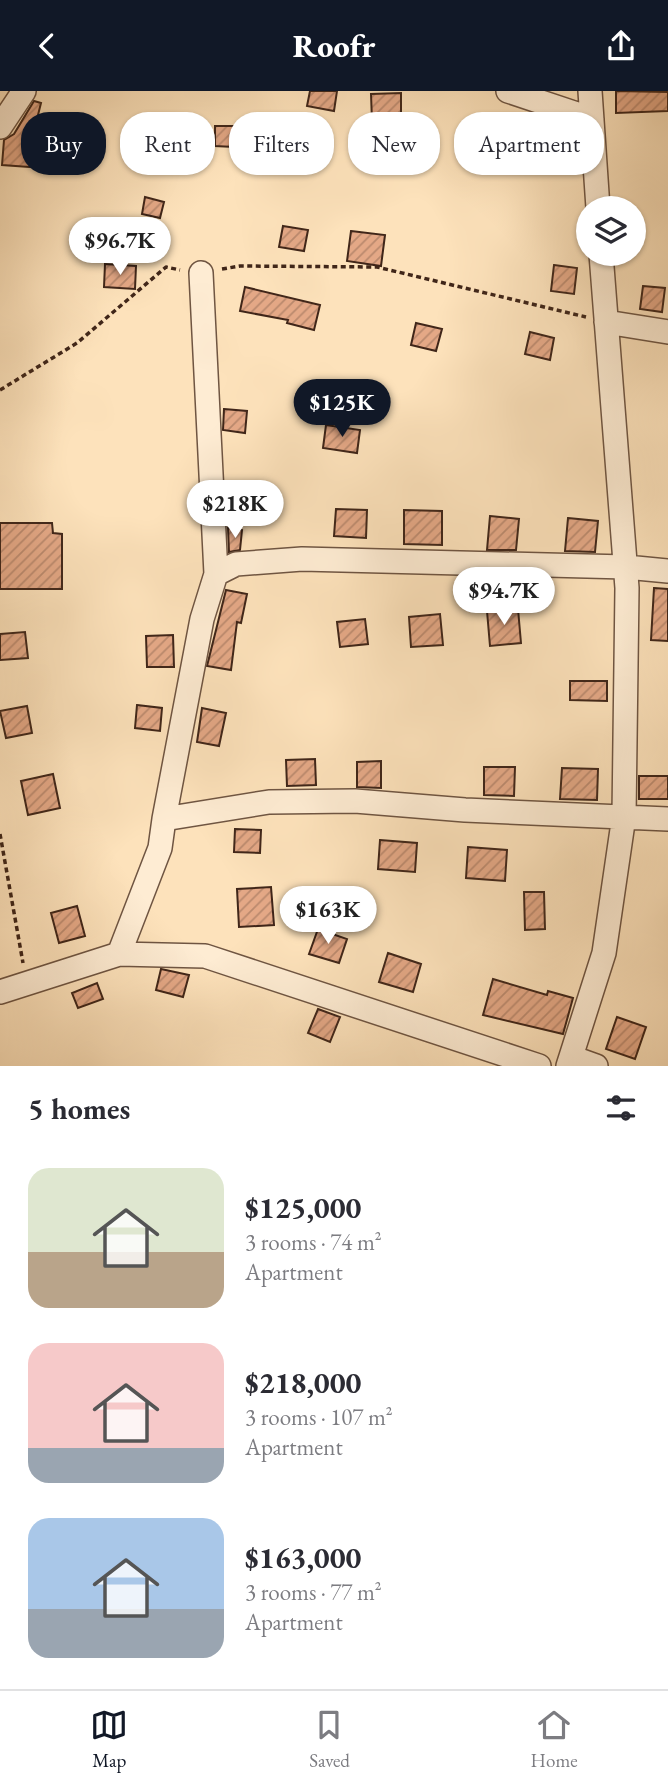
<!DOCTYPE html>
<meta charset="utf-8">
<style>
:root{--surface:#fff;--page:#f7f7f7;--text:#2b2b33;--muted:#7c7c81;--line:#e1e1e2;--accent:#111827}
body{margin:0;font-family:"EB Garamond",serif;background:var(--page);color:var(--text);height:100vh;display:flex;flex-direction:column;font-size:26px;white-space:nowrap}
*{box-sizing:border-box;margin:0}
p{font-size:23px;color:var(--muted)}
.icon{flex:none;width:38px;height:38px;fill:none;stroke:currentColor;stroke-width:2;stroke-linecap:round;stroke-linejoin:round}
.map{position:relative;height:975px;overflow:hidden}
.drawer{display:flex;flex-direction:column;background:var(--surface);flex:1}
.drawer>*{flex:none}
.guide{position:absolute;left:21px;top:21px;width:626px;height:63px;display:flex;gap:14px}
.tools{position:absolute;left:576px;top:105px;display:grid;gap:14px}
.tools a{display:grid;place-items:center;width:70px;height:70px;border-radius:50%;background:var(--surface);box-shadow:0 2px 5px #0004;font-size:35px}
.price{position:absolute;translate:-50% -60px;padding:0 16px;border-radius:24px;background:#fff;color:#222;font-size:23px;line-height:46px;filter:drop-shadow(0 2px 4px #0008)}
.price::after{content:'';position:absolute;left:50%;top:42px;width:21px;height:16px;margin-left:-10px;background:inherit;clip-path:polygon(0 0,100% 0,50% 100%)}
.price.current{background:var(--accent);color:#fff}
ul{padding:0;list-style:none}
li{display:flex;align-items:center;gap:21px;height:175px;padding:0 28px}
li span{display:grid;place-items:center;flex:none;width:196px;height:140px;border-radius:21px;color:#555}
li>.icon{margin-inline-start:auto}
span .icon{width:84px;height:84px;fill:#fffc;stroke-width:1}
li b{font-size:30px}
h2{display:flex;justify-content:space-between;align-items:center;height:84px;padding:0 28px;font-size:30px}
.tag{padding:0 24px;border-radius:28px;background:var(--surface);box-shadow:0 2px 5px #0004;font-size:24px;line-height:63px}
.tag.current{background:var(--accent);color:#fff}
header{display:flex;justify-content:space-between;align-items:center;height:91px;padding:0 28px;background:var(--accent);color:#fff;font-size:32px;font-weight:800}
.tabs{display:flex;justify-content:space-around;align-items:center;height:98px;border-top:2px solid var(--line);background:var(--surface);font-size:19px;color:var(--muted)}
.tabs a{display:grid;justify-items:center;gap:4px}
.tabs .current{color:var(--accent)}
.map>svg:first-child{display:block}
.building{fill:url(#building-hatch);stroke:#402619;stroke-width:2}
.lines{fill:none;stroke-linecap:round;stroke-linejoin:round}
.minor-casing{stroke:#6f5542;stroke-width:26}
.path{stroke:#402619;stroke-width:3.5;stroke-dasharray:5 3.5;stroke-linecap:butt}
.minor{stroke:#feecd3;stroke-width:23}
</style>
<header><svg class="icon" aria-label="back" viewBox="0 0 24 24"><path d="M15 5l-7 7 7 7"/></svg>Roofr<svg class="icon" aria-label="share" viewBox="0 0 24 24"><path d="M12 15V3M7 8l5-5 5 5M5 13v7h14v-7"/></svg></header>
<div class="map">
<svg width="668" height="975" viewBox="0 0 668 975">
<defs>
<pattern id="building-hatch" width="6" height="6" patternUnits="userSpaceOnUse" patternTransform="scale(1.75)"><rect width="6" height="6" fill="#e4a886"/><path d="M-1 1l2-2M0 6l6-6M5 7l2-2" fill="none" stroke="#ba896d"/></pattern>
</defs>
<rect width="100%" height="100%" fill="#fde2bb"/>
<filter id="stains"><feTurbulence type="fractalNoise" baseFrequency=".00286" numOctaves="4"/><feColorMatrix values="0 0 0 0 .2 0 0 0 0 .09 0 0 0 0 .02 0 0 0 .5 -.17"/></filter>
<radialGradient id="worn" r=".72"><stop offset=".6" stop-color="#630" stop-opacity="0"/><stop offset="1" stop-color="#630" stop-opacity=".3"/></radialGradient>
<!-- building -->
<path class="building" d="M310,0h27l-3,20 -27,-5z
M616,0l52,1v19l-52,2z
M401,2v28h-29l-1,-27z
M34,10l7,2 -8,32 13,1 -3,32 -41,-3 2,-25 10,-6z
M215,35h19v21l-19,-1z
M145,106l19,5 -4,16 -18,-4z
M283,135l25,4 -4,21 -25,-4z
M351,140l34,4 -4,31 -34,-5z
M105,173l31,2 -1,23 -31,-2z
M554,174l23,3 -3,26 -23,-3z
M643,195l22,2 -3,24 -22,-3z
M245,196l75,18 -6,25 -27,-7 1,-3 -48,-9z
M416,232l26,6 -6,22 -25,-6z
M530,241l24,6 -4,22 -25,-6z
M224,318l23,2 -2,22 -22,-3z
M326,334l34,5 -3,23 -34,-5z
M336,418l31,1 -1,28 -32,-2z
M404,419l38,1v34l-38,-1z
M490,425l29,3 -3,31h-29z
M568,427l30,3 -3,31 -30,-1z
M0,432h52l1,10 9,1v55h-62z
M228,437l14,2 -2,20 -11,2z
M654,497l14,1v52l-17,-1z
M226,499l21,4 -6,29 -4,-1 -6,48 -24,-4z
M518,518l3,34 -31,3 -3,-35z
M440,523l3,31 -32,2 -2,-30z
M365,528l3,25 -28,3 -3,-25z
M25,541l3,26 -28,2v-26z
M173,544l1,32h-27l-1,-31z
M570,590h37v20l-37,-1z
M137,614l25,3 -2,23 -25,-3z
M27,615l5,27 -26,5 -6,-27z
M202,617l24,5 -7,33 -22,-4z
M315,668l1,26 -29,1 -1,-26z
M381,670v27l-24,-1v-25z
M484,676h31l-1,29 -30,-1z
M562,677l36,1 -1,31 -37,-1z
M53,683l7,34 -32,7 -7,-34z
M639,685h29v23h-29z
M235,738l26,1 -1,23 -26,-1z
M380,749l37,3 -2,29 -37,-3z
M468,756l39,3 -2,31 -39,-3z
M271,796l3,38 -35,2 -2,-38z
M524,801h20l1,37 -20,1z
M77,815l8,30 -26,7 -8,-30z
M318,838l29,10 -8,24 -30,-9z
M388,862l33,11 -8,28 -34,-10z
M161,878l28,6 -6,22 -27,-7z
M493,888l54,16 1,-4 25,7 -10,36 -80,-19z
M97,892l6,16 -25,9 -6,-15z
M318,918l22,8 -10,25 -22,-9z
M617,926l29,10 -11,32 -29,-10z"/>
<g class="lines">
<!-- minor casing -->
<g class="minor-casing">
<path id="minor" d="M508,0l84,28
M590,0l8,117
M0,36l24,-36
M201,182l15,301
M606,231l62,10
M164,728l38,-200 14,-45 20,-10 66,-5 324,8 42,4
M119,863l41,-106 4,-29 105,-17 86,-1 110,9 203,9
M0,901l119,-38 86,2 334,110
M571,966l25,9
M568,975l36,-113 20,-137 3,-228 -26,-334"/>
</g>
<!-- path -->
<path class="path" d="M222,178l18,-3 137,1 209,50
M0,299l77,-47 89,-76 14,3
M0,743l23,129"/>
<!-- minor -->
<use href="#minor" class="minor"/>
</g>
<rect width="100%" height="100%" filter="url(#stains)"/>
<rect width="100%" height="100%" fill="url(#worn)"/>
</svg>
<div class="tools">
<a><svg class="icon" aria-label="layers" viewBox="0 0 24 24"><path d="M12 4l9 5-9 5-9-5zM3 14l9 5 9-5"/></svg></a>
</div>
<b class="price" style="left:120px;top:186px">$96.7K</b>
<b class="price current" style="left:342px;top:348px">$125K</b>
<b class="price" style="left:235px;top:449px">$218K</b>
<b class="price" style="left:504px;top:536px">$94.7K</b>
<b class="price" style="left:328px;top:855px">$163K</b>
<div class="guide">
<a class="tag current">Buy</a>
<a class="tag">Rent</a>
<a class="tag">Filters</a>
<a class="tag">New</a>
<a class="tag">Apartment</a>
</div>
</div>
<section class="drawer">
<h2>5 homes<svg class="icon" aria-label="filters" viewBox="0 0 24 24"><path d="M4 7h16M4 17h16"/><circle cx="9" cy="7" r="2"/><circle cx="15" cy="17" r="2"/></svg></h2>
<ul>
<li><span style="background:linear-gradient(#dfe7d0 60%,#b9a48a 0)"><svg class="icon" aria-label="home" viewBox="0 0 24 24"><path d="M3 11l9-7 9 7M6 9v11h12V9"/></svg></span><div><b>$125,000</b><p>3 rooms · 74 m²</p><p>Apartment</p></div></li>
<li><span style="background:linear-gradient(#f6c9c9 75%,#9aa5b1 0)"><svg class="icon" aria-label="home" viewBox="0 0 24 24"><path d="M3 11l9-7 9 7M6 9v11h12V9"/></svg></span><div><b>$218,000</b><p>3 rooms · 107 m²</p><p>Apartment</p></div></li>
<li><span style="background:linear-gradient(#a9c7e8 65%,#9aa5b1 0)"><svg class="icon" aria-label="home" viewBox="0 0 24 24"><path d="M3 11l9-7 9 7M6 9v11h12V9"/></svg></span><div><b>$163,000</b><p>3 rooms · 77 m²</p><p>Apartment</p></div></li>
</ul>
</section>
<nav class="tabs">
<a class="current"><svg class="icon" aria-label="map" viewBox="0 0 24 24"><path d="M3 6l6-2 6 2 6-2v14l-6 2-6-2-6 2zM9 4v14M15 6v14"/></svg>Map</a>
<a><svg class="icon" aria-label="saved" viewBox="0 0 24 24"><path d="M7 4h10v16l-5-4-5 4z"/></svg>Saved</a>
<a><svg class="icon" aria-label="home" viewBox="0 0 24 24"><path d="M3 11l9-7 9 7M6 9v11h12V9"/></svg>Home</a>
</nav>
